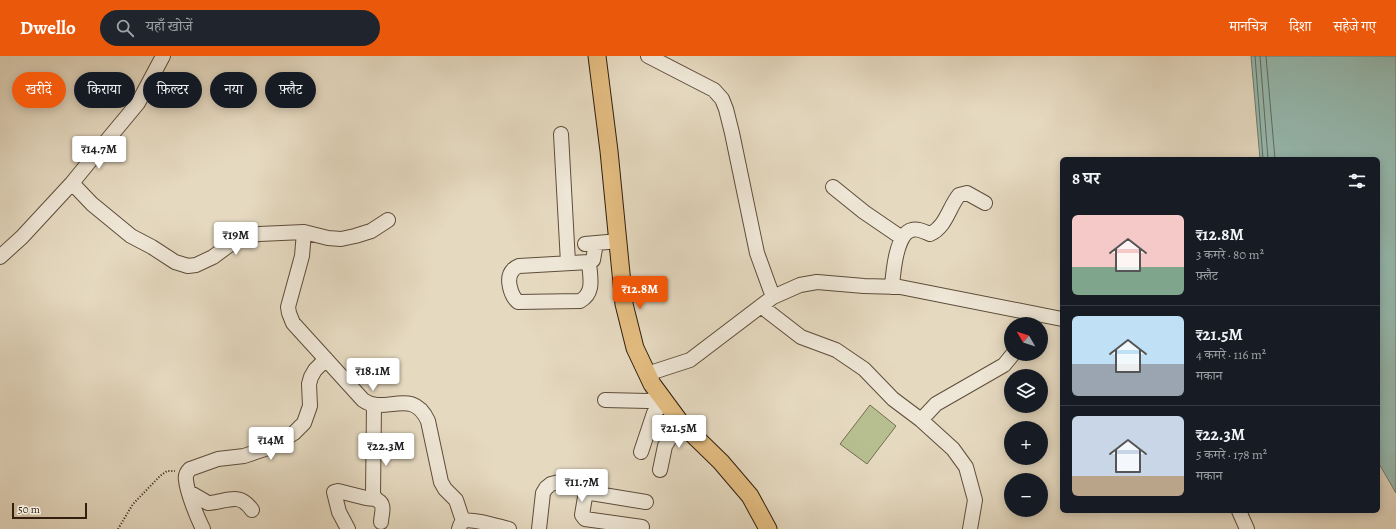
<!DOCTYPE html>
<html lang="hi">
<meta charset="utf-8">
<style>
:root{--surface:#171b24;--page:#20242c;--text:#f1f3f6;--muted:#9ea1a6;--line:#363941;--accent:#ea580c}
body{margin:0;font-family:Alegreya,"Noto Serif Devanagari",serif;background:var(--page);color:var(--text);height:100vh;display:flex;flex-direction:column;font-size:15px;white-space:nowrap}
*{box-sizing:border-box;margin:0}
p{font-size:13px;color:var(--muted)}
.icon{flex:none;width:22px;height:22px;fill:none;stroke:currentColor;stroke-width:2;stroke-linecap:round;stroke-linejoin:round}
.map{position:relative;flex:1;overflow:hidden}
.sheet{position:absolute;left:1060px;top:101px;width:320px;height:356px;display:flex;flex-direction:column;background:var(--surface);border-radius:6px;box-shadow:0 2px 10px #0003}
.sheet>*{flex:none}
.guide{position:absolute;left:12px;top:16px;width:380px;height:36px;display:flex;gap:8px}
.needle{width:26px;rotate:309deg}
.fabs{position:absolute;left:1004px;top:261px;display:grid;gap:8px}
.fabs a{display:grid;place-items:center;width:44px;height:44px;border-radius:50%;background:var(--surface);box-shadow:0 2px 10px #0003;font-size:20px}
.scale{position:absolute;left:12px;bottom:10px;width:75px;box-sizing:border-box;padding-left:4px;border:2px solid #311e0d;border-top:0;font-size:11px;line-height:14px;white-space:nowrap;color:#311e0d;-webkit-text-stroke:3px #eee6d6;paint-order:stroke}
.price{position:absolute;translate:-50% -34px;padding:0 9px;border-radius:4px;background:#fff;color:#222;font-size:13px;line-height:26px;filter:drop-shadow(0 1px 2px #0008)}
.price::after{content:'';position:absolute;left:50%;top:24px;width:12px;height:9px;margin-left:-6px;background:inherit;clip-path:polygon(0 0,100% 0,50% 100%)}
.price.on{background:var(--accent);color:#fff}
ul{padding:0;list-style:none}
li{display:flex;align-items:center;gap:12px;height:100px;padding:0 12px}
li+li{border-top:1px solid var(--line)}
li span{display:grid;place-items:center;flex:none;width:112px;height:80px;border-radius:6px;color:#555}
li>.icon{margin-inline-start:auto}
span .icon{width:48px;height:48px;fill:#fffc;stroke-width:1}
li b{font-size:17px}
h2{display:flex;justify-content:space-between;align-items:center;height:48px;padding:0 12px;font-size:17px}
.chip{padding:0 14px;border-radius:18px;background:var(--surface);box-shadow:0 2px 10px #0003;font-size:14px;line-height:36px}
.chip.on{background:var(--accent);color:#fff}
header{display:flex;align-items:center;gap:24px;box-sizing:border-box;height:56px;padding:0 20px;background:var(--accent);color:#fff}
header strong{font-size:19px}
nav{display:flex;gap:22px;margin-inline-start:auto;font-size:14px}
.search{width:280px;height:36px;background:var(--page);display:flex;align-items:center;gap:10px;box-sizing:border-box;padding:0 14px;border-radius:22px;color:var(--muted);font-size:15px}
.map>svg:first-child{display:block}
.green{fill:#b7bf91;stroke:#746e4f}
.water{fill:#96bab0;stroke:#6e7c6f}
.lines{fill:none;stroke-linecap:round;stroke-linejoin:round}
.shore{stroke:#646c5e;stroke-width:1}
.minor-casing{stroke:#5e4d3a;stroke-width:16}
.major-casing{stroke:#311e0d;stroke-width:19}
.path{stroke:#311e0d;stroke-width:2;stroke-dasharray:1 2;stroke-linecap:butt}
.minor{stroke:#eee6d6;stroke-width:14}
.major{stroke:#e2bc80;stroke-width:17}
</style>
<header>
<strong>Dwello</strong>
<div class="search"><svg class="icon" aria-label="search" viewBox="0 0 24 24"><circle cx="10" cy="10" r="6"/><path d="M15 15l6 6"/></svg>यहाँ खोजें</div>
<nav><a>मानचित्र</a><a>दिशा</a><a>सहेजे गए</a></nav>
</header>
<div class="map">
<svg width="1396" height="473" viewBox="0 0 1396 473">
<rect width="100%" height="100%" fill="#e5d9c0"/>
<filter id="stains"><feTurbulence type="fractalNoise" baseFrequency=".005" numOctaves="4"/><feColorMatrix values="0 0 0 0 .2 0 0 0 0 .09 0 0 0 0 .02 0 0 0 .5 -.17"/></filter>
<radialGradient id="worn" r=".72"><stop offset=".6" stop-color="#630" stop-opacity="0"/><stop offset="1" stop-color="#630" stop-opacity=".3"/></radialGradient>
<!-- green -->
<path class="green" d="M870,349l26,21 -29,38 -27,-20z"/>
<!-- water -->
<path class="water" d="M1251,0h145v437l-18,-31v-303h-118z"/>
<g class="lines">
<!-- shore -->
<path class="shore" d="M1255,0l8,103
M1260,0l8,103
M1266,0l9,103"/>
<!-- minor casing -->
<g class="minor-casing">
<path id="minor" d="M648,0l66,34 8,9 4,10 6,24 25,120 16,44
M561,78l7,129
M72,127l20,21 39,32 21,11 23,15 13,4 8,-1 17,-8 19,-14 13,-6 14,-3 45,-2 24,6 13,1 14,-3 16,-5 17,-11
M833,131l31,25 38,26
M304,176l-2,24 -14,51 1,6 4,10 70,77c22,16 49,-14 65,21l13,61 4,7 11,11 7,21
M585,188l34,-3
M0,201l22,-20 50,-54 22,-27 44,-53 25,-47
M589,206c1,15 6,31 -9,39l-62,1c-7,-6 -13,-24 -5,-32 1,-2 4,-3 6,-4l70,-4 4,-2 3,-17
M892,231c1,-13 4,-54 20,-57 5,-2 13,2 18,4 16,-7 19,-27 29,-39l8,-2 18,10
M761,250l40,31 35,13 28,19 29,30 28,21 32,29 13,18 9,33 -5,29
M647,318l43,-14 83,-63 27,-12 17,-3 47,4 36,1 162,32
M605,344l43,1 13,-4
M374,349l-1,89c2,5 3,5 7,8 5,5 1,14 1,20
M921,364l15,-16 68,-39 9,-11
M641,396l13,-39 11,-11
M660,414l5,-24 15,-24
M586,435l-4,24 3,4 57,8
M189,436l19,11c19,-1 31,-12 44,7
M1239,455l8,18
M203,473c-6,-12 -16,-37 -17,-49 -1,-5 1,-8 4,-11l28,-10 26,-3 27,-9 23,-14 10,-10 6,-17 -1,-22 2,-7 4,-7 11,-11
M348,473l-9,-17 -5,-20 4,-1 28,7 9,1
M459,473c1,-4 2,-7 5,-8 8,-3 36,6 45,8
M539,473l4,-36 3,-5 5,-4 8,-2h12l5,1 15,10 55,9"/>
</g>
<!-- major casing -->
<g class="major-casing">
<path id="major" d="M597,0l12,95 15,153 11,44 17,36 28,38 41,40 29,34 18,33"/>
</g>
<!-- path -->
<path class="path" d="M118,473l15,-25 27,-28 7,-5h8"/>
<!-- minor -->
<use href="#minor" class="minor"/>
<!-- major -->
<use href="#major" class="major"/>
</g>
<rect width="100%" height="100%" filter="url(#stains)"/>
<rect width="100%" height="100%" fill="url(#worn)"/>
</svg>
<div class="fabs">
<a><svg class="needle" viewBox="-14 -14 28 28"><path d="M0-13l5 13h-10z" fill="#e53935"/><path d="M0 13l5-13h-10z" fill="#9ea1a6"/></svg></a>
<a><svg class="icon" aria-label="layers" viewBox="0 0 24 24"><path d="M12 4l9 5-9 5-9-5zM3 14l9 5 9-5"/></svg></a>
<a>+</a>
<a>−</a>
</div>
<div class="scale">50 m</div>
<b class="price" style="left:99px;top:114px">₹14.7M</b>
<b class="price" style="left:236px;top:200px">₹19M</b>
<b class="price on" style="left:640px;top:254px">₹12.8M</b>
<b class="price" style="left:373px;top:336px">₹18.1M</b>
<b class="price" style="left:679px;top:393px">₹21.5M</b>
<b class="price" style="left:271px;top:405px">₹14M</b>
<b class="price" style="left:386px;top:411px">₹22.3M</b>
<b class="price" style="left:582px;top:447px">₹11.7M</b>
<div class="guide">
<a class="chip on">खरीदें</a>
<a class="chip">किराया</a>
<a class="chip">फ़िल्टर</a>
<a class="chip">नया</a>
<a class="chip">फ़्लैट</a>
</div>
<section class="sheet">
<h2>8 घर<svg class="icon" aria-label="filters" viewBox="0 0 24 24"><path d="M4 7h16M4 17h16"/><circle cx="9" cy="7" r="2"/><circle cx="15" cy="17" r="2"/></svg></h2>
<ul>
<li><span style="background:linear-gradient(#f6c9c9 65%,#7fa58c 0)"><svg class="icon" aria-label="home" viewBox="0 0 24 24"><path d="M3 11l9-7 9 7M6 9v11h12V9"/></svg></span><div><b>₹12.8M</b><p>3 कमरे · 80 m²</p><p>फ़्लैट</p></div></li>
<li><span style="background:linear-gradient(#bfe0f5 60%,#9aa5b1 0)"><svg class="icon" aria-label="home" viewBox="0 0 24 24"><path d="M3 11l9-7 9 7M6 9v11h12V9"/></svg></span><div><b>₹21.5M</b><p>4 कमरे · 116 m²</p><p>मकान</p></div></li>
<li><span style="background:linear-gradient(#c9d6e8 75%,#b9a48a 0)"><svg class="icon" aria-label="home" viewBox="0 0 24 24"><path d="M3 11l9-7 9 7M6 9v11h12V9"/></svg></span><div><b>₹22.3M</b><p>5 कमरे · 178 m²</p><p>मकान</p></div></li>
</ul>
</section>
</div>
